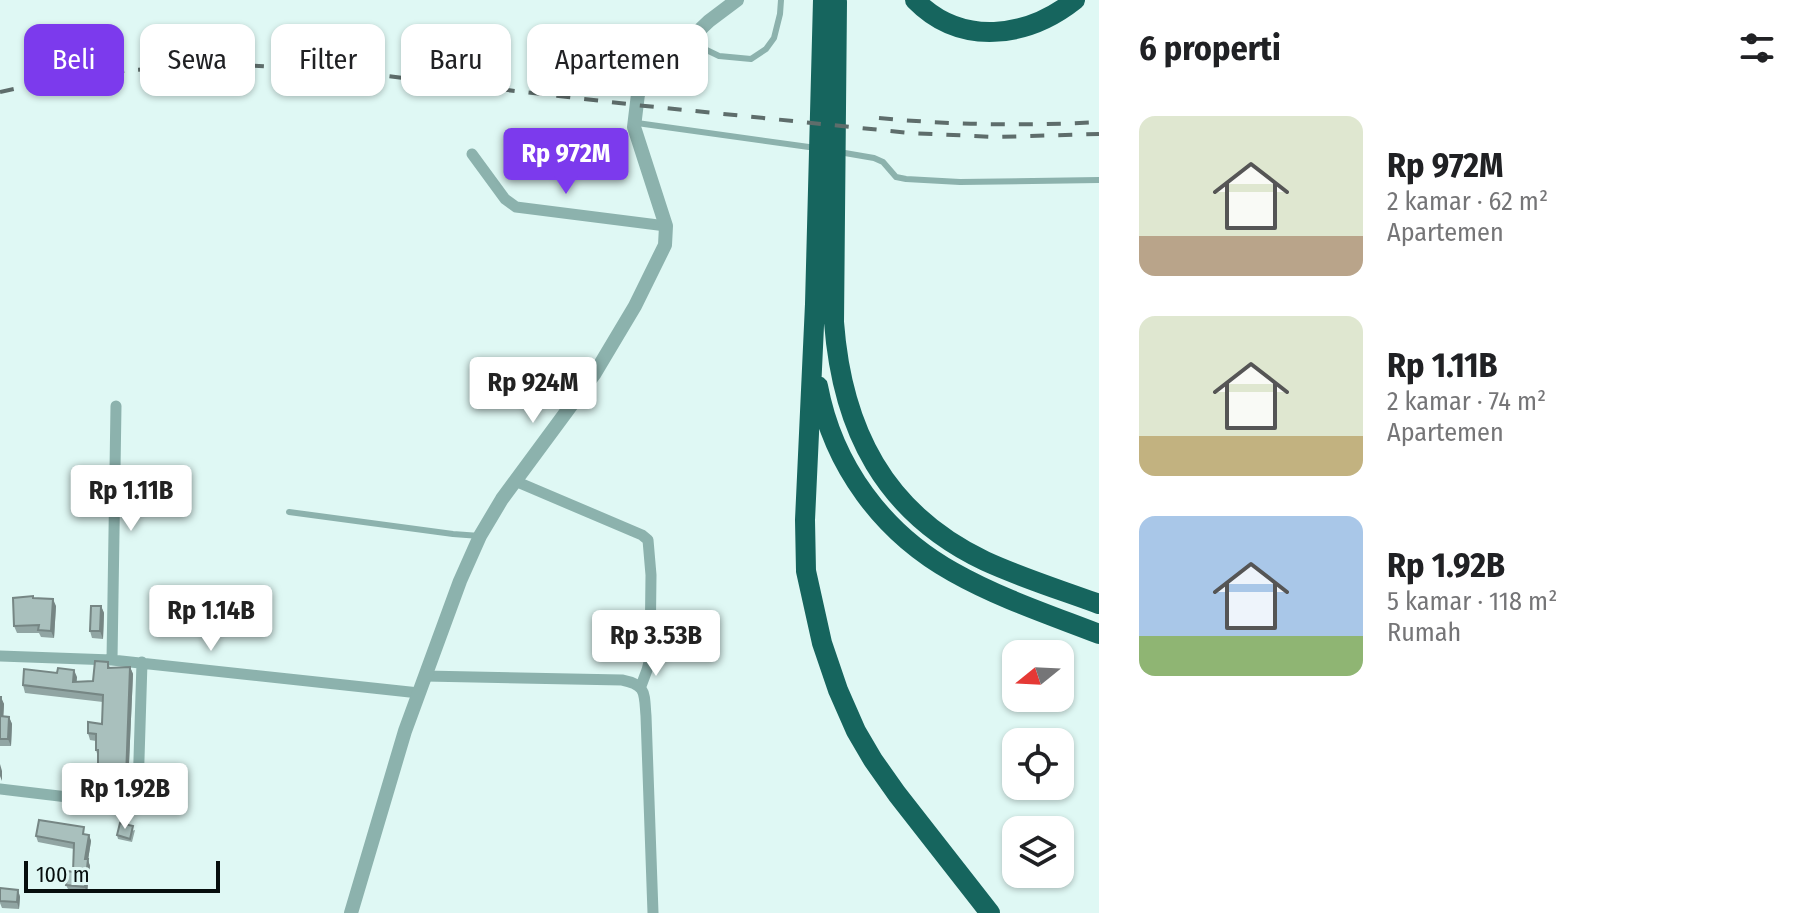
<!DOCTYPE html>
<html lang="id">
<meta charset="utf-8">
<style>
:root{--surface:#fff;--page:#f6f6f6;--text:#202124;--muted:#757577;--accent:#7c3aed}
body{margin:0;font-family:"Fira Sans Condensed",sans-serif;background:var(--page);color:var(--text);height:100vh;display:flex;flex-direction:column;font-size:30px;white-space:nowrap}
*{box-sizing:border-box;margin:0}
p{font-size:26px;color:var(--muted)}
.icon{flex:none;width:44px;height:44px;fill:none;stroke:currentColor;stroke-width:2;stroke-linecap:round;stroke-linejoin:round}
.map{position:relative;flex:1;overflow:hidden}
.side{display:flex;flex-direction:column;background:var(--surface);width:720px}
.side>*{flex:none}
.banner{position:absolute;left:24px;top:24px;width:760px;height:72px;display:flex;gap:16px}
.needle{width:52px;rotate:252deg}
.fabs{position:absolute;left:1002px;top:640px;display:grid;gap:16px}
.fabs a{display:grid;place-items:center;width:72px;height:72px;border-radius:16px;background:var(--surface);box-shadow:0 2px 6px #0004;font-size:40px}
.scale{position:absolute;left:24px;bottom:20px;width:196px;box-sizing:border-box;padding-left:8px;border:4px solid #060e0d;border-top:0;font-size:22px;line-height:28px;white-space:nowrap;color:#060e0d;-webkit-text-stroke:6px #dff8f4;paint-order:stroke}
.price{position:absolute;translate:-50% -68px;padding:0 18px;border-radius:8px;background:#fff;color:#222;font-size:26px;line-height:52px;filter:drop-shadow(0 2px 4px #0008)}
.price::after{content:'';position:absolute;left:50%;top:48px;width:24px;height:18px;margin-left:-12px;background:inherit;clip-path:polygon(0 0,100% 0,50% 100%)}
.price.selected{background:var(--accent);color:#fff}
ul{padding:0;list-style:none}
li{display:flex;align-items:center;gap:24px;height:200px;padding:0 40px}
li span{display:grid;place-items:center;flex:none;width:224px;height:160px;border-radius:16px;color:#555}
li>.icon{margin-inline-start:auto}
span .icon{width:96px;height:96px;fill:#fffc;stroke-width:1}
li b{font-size:34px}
h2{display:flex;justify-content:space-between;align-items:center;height:96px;padding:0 40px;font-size:34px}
.chip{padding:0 28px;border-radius:16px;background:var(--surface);box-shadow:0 2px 6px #0004;font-size:28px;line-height:72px}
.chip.selected{background:var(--accent);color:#fff}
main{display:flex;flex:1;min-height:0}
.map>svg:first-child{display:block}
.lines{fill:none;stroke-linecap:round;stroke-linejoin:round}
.service{stroke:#8cb2ad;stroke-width:6}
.minor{stroke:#8cb2ad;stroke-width:11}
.tertiary{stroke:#8cb2ad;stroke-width:14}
.motorway{stroke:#16655e;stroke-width:20}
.rail{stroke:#5e6d6b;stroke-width:4;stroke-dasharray:14 14;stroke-linecap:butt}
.wall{fill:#91a5a3}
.shaded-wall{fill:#768684}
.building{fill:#a9c0bd;stroke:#768684;stroke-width:2}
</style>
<main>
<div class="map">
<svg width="1099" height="913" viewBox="0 0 1099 913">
<rect width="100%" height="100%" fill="#dff8f4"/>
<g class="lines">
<!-- service -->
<path class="service" d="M562,53l28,-14 21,-5 37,-1 40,8 31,15 32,3 15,-10 8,-11 6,-24 1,-14
M637,123l179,25
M839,152l35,6 9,4 13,15 10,2 54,3 139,-2
M289,512l164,22 27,2"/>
<!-- minor -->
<path class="minor" d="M472,154l33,45 11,8 150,19
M515,481l127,54 6,5 3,35 -1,83 -3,12 -6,16
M0,656l112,4 307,33
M112,660l4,-254
M425,676l197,4c25,5 22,13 24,36l7,197
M0,789l101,12
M138,791l4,-129"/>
<!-- tertiary -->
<path class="tertiary" d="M351,913l54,-182 55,-150 20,-45 22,-37 93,-126 40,-67 30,-61 1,-19 -32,-99 4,-33 10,-15 61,-58 28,-21"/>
<!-- motorway -->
<path class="motorway" d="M823,0l-8,304 -10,216 1,51 16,72 16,47 18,41 17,29 24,34 93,119
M915,0c46,47 112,38 160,0
M837,2l-3,320c8,107 50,191 151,239 37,17 76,29 114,43
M818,386c15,80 65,147 135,186 46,26 97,43 146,62"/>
<!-- rail -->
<path class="rail" d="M0,92l56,-12 75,-10 112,-5 109,7 284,33 274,28 85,4 104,-3
M879,118c73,7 147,8 220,4"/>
</g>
<!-- wall -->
<path class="wall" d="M34,598l22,8 -2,32 -13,-1 -2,-4h-22l-3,-7z
M101,606l3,7 -1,26 -11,-1 -2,-7z
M108,662l2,6 20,-1 3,7 -5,112h-27l-3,-8v-21l-2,-7v-9l-6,-1 -2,-7 14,-9 1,-22 -78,-9 -2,-8 54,-8 -1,5 17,-1z
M0,697l4,7 -1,13h6l3,7 -1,22h-11z
M135,830l-3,12 -14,-3 -1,-4z
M89,835l2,6 -3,19 2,6 -3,27 -18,-2 -3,-6 7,-13 1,-23 -36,-7 -2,-6z
M0,888l18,2 2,7 -1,12 -17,-1 -2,-5z"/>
<!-- shaded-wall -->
<path class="shaded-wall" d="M53,599l3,7 -2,32 -3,-7z
M101,606l3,7 -1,26 -3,-8z
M130,667l3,7 -5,112 -2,-8z
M74,670l3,7 -1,12 -3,-7z
M1,697l3,7 -1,20 -3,-8z
M9,717l3,7 -1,22 -3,-7z
M0,764l2,7v10l-2,-5z
M89,835l2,6 -3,19 2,6 -3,27 -2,-6v-28z
M18,890l2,7 -1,12 -2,-7z"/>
<!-- building -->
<path class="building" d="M33,596v2l20,1 -2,32 -13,-1 1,-5 -25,1 -1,-28z
M91,606h10l-1,25h-10z
M95,661l13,1v6l22,-1 -4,111h-28v-28h-2v-16l-8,-1v-11l14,2 1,-29 -80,-10 1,-16 33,4 1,-5 16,2 -1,12 20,-1z
M0,697h1l-1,19 9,1 -1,22h-8z
M39,820l45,7 -1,7 6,1 -4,24h3l-3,28 -19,-2 2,-14 5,1 1,-29 -38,-7z
M120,823l13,3 -3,13 -13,-4z
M0,888l18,2 -1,12 -17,-1z"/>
</svg>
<div class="fabs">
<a><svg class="needle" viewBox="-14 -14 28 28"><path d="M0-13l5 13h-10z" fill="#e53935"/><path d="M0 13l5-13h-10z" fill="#757577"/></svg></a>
<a><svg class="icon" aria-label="locate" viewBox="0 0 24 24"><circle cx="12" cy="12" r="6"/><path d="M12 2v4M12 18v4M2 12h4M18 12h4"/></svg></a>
<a><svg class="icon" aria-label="layers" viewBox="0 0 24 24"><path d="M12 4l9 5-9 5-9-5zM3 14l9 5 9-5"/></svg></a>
</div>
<div class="scale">100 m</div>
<b class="price selected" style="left:566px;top:196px">Rp 972M</b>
<b class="price" style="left:533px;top:425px">Rp 924M</b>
<b class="price" style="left:131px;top:533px">Rp 1.11B</b>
<b class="price" style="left:211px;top:653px">Rp 1.14B</b>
<b class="price" style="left:656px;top:678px">Rp 3.53B</b>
<b class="price" style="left:125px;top:831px">Rp 1.92B</b>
<div class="banner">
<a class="chip selected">Beli</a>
<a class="chip">Sewa</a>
<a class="chip">Filter</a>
<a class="chip">Baru</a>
<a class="chip">Apartemen</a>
</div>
</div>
<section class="side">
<h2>6 properti<svg class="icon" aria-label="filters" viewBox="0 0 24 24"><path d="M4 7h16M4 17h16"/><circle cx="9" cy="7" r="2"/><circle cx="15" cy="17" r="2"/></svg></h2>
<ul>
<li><span style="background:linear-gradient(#dfe7d0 75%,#b9a48a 0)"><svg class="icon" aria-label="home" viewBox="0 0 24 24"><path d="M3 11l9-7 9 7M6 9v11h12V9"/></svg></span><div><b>Rp 972M</b><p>2 kamar · 62 m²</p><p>Apartemen</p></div></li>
<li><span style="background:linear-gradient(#dfe7d0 75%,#c2b280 0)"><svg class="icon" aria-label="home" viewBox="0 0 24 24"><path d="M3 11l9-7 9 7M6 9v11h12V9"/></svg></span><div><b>Rp 1.11B</b><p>2 kamar · 74 m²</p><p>Apartemen</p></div></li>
<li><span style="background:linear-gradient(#a9c7e8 75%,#8fb573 0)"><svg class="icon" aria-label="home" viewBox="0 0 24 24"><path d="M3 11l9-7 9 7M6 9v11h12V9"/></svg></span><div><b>Rp 1.92B</b><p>5 kamar · 118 m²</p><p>Rumah</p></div></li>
</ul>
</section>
</main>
